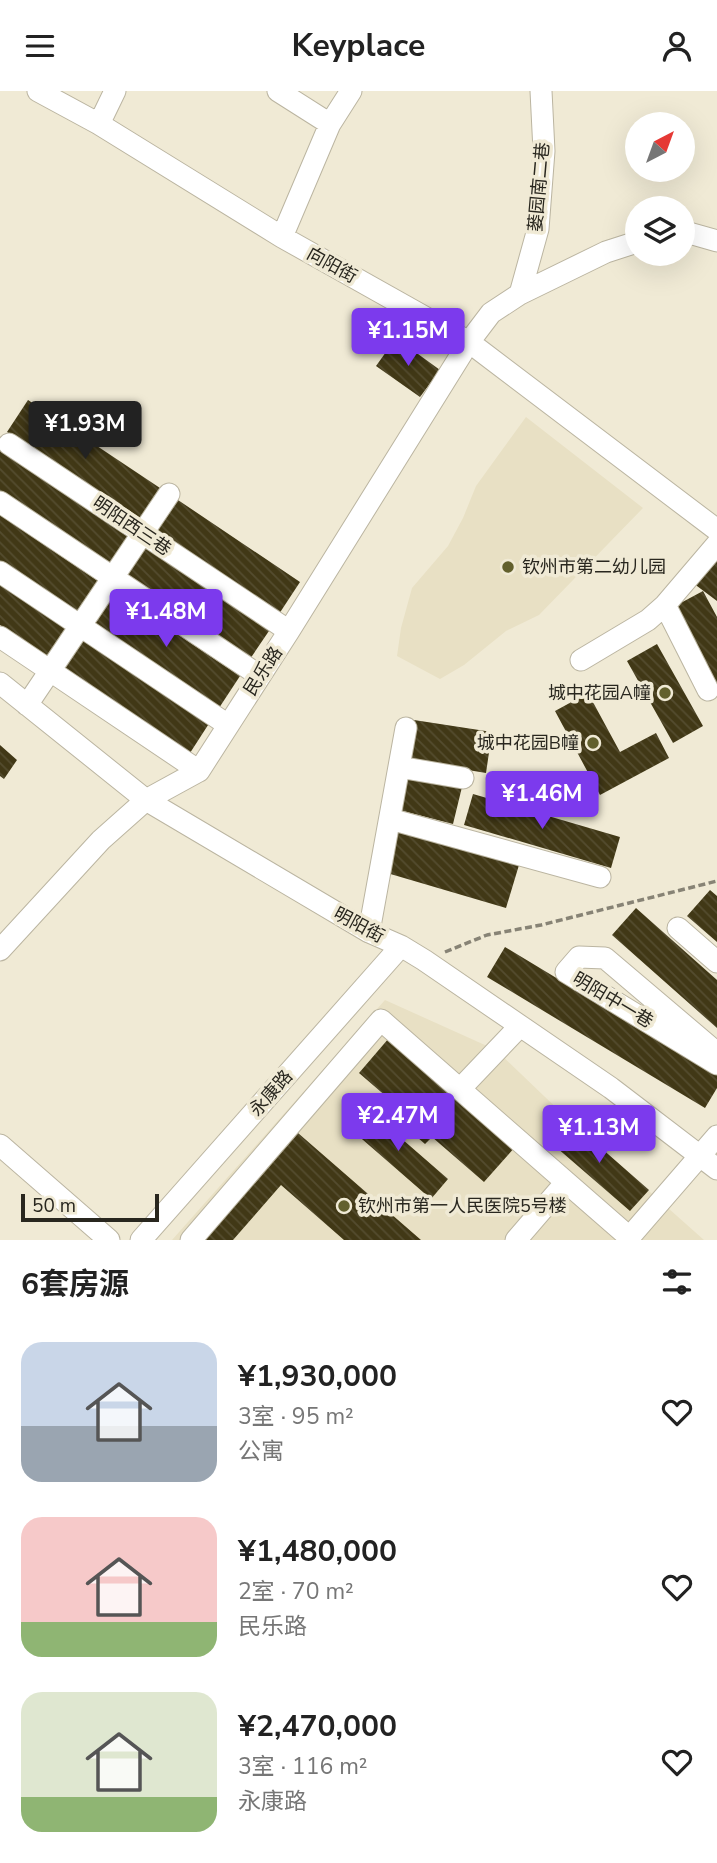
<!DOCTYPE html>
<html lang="zh">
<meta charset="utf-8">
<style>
:root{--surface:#fff;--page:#f6f6f6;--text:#222;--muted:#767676;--accent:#7c3aed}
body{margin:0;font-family:"Nunito Sans","Noto Sans SC",sans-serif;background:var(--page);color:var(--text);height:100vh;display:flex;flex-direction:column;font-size:26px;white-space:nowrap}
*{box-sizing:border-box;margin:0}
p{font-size:23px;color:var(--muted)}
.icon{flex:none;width:38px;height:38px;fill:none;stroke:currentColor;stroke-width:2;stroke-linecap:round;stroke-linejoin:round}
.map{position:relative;height:1149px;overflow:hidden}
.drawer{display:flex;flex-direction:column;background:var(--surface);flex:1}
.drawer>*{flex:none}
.needle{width:46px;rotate:41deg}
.controls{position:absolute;left:625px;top:21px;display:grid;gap:14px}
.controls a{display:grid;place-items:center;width:70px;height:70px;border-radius:50%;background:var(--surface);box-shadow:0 7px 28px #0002;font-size:35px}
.scale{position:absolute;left:21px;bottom:18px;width:138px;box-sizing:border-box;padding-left:7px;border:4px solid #29271f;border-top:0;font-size:19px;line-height:24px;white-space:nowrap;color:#29271f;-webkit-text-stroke:5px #f0ead5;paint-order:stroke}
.price{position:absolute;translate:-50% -60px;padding:0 16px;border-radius:7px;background:var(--accent);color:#fff;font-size:23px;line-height:46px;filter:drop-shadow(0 2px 4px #0008)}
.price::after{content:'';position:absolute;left:50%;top:42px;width:21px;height:16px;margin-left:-10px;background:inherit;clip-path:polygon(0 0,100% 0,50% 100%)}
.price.current{background:#222;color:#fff}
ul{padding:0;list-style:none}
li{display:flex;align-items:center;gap:21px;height:175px;padding:0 21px}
li span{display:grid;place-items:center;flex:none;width:196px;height:140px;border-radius:21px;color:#555}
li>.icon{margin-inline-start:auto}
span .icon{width:84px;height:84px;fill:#fffc;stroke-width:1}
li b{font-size:30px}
h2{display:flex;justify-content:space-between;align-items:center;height:84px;padding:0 21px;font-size:30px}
header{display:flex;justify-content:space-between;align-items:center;height:91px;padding:0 21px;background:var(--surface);font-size:32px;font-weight:700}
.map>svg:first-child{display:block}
.built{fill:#e8e0c4}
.building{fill:url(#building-back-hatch)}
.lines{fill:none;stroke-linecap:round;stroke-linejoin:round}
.minor-casing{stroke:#bbb5a1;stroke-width:23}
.path{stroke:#878375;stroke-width:3.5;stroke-dasharray:7 3.5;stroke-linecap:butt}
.minor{stroke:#fff;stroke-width:21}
.poi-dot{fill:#62602d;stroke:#f0ead5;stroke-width:2.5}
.labels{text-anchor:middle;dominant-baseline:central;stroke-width:7;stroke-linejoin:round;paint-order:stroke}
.street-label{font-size:18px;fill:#29271f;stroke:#f0ead5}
.poi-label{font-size:18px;fill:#29271f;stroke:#f0ead5;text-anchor:start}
</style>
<header><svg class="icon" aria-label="menu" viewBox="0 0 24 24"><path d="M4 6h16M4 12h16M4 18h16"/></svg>Keyplace<svg class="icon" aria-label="person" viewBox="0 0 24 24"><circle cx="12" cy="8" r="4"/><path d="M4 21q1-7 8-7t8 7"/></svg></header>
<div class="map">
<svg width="717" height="1149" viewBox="0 0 717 1149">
<defs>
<pattern id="building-back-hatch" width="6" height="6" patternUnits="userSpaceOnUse" patternTransform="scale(1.75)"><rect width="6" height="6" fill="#413816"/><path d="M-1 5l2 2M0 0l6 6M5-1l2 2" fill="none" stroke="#544c2f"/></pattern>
</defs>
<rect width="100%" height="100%" fill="#f0ead5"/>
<!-- built -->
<path class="built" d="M526,326l117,91 -104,107 -33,16 -42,34 -24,14 -43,-23 4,-28 11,-40 36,-42 15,-28 13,-32z
M385,909l111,50 72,69 136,121h-532z"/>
<!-- building -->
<path class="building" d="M396,247l44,32 -20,27 -44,-31z
M28,309l135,90 -22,32 -134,-90z
M0,356l133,89 -21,30 -112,-74z
M175,407l125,84 -21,32 -126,-84z
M0,424l101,68 -21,31 -80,-53z
M144,452l127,85 -21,31 -126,-85z
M717,460v50l-24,-18z
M0,490l70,48 -20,30 -50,-34z
M113,500l127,85 -21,32 -127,-85z
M703,500l14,26v69l-42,-80z
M83,546l127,85 -20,31 -127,-86z
M657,553l46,82 -30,17 -46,-82z
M588,602l32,59 36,-19 13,25 -69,37 -45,-84z
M414,629l78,12 -6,41 -78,-13z
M0,654l17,15 -13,19 -4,-3z
M408,683l54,13 -9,37 -54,-14z
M473,703l147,43 -9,31 -147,-43z
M399,739l120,35 -13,43 -119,-35z
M710,799l7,6v46l-30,-26z
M636,817l81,72v48l-105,-93z
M505,856l212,128v13l-12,20 -218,-131z
M389,947l126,109 -31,35 -52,-45 -7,7 -37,-32 7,-8 -36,-31z
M364,1015l84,73 -17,20 -84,-73z
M568,1028l81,71 -19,21 -81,-70z
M298,1042l123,107h-77l-63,-55 -48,55h-29z"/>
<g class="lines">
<!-- minor casing -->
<g class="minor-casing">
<path id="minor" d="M38,0l61,33 183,113 187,105 248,188
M278,0l52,33
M99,33l16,-33
M682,140l35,10
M282,146l48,-113 21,-33
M520,203l18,-65 6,-78 -3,-60
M9,353l280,187
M0,411l260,174
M0,481l228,153
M665,514l43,85
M0,546l199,134
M581,569l67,-40 17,-15 52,-61
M0,592l146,117 223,132 32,14 23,14 187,128 106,81
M27,614l142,-211
M399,676l64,11
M390,728l210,58
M678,837l39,34
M369,841l37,-204
M0,859l101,-110 45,-40 53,-29 90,-140 180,-289 22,-29 29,-19 86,-42 31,-10
M717,962l-112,-95 -26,-1 -13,15 151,92
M460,998l60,-63
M0,1054l109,95
M141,1149l260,-294
M191,1149l190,-220 185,162
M516,1149l50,-58 63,55
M627,1149l90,-104"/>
</g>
<!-- path -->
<path class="path" d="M445,861l42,-17 54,-10 176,-44"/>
<!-- minor -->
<use href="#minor" class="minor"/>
</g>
<!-- markers -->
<g class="poi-dot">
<circle cx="508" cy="476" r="7"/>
<circle cx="665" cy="602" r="7"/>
<circle cx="593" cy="652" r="7"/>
<circle cx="344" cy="1115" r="7"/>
</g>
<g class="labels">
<!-- street labels -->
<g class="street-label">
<text transform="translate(539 96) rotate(-85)">蒌园南二巷</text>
<text transform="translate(332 174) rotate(29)">向阳街</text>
<text transform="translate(132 435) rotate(34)">明阳西三巷</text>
<text transform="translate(263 580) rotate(-57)">民乐路</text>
<text transform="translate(359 834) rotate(28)">明阳街</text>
<text transform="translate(613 909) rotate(31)">明阳中一巷</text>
<text transform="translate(271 1002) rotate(-49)">永康路</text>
</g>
<!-- poi labels -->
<g class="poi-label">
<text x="522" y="476">钦州市第二幼儿园</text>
<text x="651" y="602" text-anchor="end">城中花园A幢</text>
<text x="579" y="652" text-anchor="end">城中花园B幢</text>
<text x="358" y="1115">钦州市第一人民医院5号楼</text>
</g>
</g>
</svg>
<div class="controls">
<a><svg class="needle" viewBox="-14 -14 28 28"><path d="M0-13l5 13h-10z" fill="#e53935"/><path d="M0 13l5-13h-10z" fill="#767676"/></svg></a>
<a><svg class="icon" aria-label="layers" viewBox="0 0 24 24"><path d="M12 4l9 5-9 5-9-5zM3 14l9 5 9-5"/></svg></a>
</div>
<div class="scale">50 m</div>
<b class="price" style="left:408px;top:277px">¥1.15M</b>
<b class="price current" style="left:85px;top:370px">¥1.93M</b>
<b class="price" style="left:166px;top:558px">¥1.48M</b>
<b class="price" style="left:542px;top:740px">¥1.46M</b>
<b class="price" style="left:398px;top:1062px">¥2.47M</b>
<b class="price" style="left:599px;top:1074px">¥1.13M</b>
</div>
<section class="drawer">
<h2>6套房源<svg class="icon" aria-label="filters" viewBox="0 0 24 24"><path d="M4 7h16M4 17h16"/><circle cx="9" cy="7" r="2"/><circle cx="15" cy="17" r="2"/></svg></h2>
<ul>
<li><span style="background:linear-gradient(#c9d6e8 60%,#9aa5b1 0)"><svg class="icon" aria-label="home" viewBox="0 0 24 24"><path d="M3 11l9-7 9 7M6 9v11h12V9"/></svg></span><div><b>¥1,930,000</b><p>3室 · 95 m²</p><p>公寓</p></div><svg class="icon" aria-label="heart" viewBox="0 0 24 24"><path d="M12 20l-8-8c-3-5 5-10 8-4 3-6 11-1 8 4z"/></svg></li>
<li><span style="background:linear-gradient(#f6c9c9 75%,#8fb573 0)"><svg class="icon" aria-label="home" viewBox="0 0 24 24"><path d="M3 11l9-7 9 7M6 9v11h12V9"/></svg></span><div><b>¥1,480,000</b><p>2室 · 70 m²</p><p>民乐路</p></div><svg class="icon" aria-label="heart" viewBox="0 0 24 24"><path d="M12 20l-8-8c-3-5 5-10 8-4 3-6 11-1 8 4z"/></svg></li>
<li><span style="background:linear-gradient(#dfe7d0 75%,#8fb573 0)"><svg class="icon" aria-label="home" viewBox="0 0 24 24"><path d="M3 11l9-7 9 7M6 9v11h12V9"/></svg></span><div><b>¥2,470,000</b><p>3室 · 116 m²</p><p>永康路</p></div><svg class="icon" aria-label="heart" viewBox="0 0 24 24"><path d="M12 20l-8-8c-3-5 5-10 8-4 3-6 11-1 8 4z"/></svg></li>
</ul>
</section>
